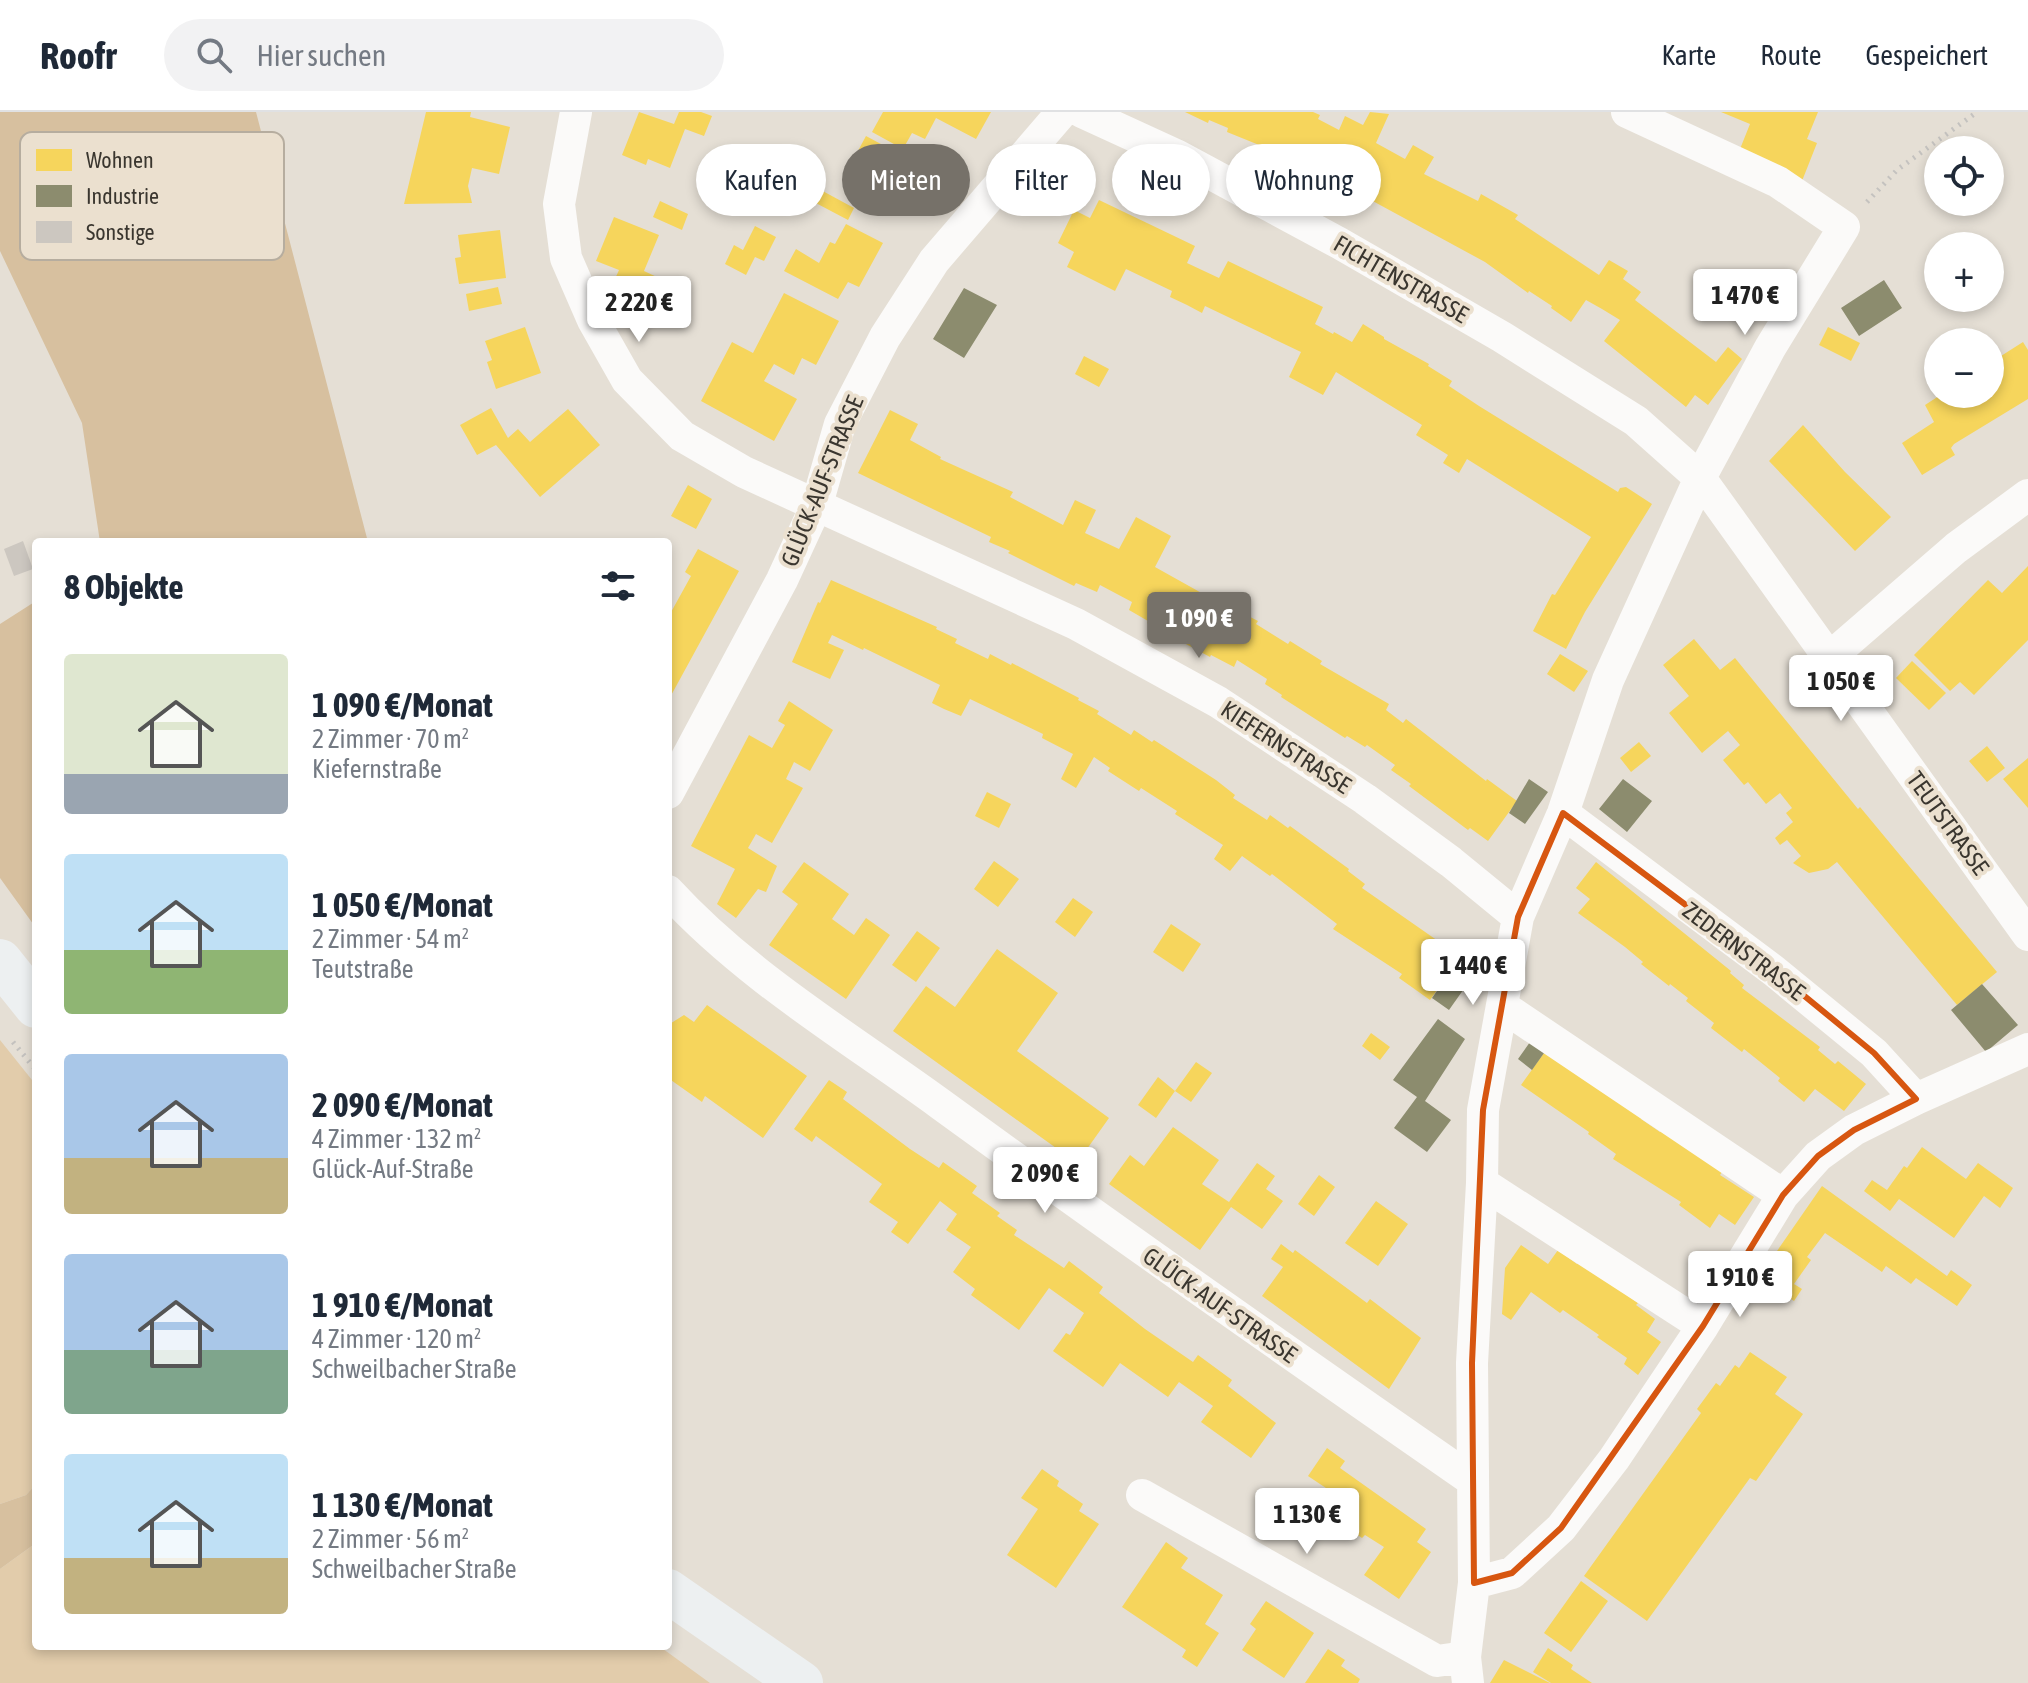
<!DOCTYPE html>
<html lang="de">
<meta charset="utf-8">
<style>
:root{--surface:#fff;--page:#f2f2f3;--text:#1f2937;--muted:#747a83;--line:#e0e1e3;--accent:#767169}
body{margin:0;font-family:"Asap Condensed",sans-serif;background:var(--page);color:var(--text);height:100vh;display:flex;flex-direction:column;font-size:30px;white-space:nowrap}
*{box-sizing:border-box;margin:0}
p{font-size:26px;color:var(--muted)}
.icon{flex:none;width:44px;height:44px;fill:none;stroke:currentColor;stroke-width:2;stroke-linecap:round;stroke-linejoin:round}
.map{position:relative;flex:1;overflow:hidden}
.side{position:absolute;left:32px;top:426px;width:640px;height:1112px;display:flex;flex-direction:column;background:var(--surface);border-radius:8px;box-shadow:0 4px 12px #0003}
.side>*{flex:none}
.guide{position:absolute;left:696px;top:32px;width:760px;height:72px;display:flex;gap:16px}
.fabs{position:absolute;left:1924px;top:24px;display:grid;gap:16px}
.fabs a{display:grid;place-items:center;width:80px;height:80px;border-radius:50%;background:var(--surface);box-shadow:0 4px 12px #0003;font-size:40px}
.price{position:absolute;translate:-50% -68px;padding:0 18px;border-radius:8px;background:#fff;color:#222;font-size:26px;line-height:52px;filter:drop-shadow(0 2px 4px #0008)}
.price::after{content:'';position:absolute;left:50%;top:48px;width:24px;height:18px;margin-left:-12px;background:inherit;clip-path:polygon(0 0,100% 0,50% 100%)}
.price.selected{background:var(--accent);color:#fff}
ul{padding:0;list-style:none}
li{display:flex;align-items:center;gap:24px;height:200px;padding:0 32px}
li span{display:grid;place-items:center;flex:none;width:224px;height:160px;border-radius:8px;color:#555}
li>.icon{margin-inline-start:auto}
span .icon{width:96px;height:96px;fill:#fffc;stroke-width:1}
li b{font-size:34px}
h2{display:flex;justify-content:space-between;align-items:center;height:96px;padding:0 32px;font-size:34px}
.chip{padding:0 28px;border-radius:36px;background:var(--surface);box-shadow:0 4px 12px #0003;font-size:28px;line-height:72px}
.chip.selected{background:var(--accent);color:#fff}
header{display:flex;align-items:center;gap:48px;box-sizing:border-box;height:112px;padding:0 40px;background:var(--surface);border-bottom:2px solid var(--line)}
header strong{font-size:38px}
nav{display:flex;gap:44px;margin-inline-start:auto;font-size:28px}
.search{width:560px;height:72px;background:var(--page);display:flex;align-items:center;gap:20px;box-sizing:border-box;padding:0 28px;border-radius:44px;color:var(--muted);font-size:30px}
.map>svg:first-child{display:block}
.green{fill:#e2ccab}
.forest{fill:#d7c09f}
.homes{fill:#f6d55c}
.industry{fill:#8c8c6e}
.building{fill:#ccc7c0}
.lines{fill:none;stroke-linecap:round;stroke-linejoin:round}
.path{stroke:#c4c2bf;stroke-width:5;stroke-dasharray:2 6;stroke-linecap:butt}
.minor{stroke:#fbfaf9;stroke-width:32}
.secondary{stroke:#edf0f1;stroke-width:44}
.marked{fill:none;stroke:#d75610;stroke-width:6;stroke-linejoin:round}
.labels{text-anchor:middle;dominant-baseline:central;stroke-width:8;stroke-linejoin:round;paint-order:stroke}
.street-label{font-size:24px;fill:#3a362f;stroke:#ebe0cf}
.key{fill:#ebe0cf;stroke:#b6ad9f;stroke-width:2}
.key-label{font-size:22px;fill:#3a362f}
</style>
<header>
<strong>Roofr</strong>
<div class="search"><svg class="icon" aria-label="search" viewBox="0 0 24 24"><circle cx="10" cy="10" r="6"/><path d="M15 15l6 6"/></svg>Hier suchen</div>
<nav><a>Karte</a><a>Route</a><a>Gespeichert</a></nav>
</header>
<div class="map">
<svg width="2028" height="1571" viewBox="0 0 2028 1571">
<rect width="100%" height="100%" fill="#e5dfd5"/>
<!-- green -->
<path class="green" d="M0,928l36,45v399l-10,11 -26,9z
M36,1431v103h623l51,37h-710v-114z"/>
<!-- forest -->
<path class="forest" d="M0,0h256l112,430h-268l-18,-119 -82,-172z
M36,489v327l-36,-50v-254z
M36,1372v59l-36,26v-65l26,-9z"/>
<!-- homes -->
<path class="homes" d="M426,0h45l-1,5 40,10 -11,47 -27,-6 -4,18 4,17 -68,1z
M639,0l35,12 5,-12h22l11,4 -8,20 -19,-7 -15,39 -22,-9 -2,6 -24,-10z
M883,0h108l-15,27 -40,-21 -11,21 -13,-6 -9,16 -31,-17z
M1185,0h128l7,3 -2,4 21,11 6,-14 18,9 7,-13 19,2 -13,29 29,16 8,-14 21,12 -10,17 54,27 3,-7 37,21 -3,4 84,56 10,-15 19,11 -5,8 18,13 -6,8 81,62 12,-15 14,12 -34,46 -13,-10 -9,12 -82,-66 16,-21 -18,-11 -16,-9 -15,22 -20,-14 1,-2 -23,-15 -1,2 -43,-31 -116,-63 2,-2 -20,-11 8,-14 -16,-10 -15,-7 -10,20 -36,-16 2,-4 -57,-23 1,-4 -19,-8 -1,3z
M1721,0h97l-11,27 10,4 -15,38 -64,-27 12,-30z
M866,24l69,37 -23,43 -42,-22 10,-20 -27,-14z
M819,77l35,19 -6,12 -36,-19z
M1099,88l96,46 -8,17 32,15 9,-17 95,46 -8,17 18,10 1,-2 18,10 11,-18 21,13v2l45,25 -1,2 24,15 -3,5 30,20 139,86 2,-4 6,-1 26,17 -67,108 -19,37 -33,-18 19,-37 3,1 36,-58 -124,-78 -8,14 -16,-10 5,-8 -32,-20 6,-10 -86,-53 -13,23 -34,-18 12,-25 -96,-46 -3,7 -15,-8 -17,-8 2,-6 -46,-22 -11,22 -48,-24 7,-15 -16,-9 16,-33 16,8z
M660,89l28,13 -6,16 -29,-13z
M614,105l45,18 -15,36 15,7 -12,29 -41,-8 13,-29 -23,-9z
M846,112l37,19 -24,44 -11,-5 -10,17 -54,-28 12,-22 23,14 11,-21 5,2z
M755,114l21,11 -12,24 -9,-4 -9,18 -21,-11 9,-19 9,5z
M500,118l6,48 -47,6 -4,-26 6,-1 -3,-22z
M498,175l4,17 -33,7 -3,-17z
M784,181l55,28 -23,44 -14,-7 -8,17 -20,-11 -10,17 33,18 -23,42 -73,-40 31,-59 21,11z
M525,215l16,46 -45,16 -9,-27 5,-2 -7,-19z
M1828,215l32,16 -9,18 -32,-16z
M2023,230l5,8v49l-74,45 -3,4 4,7 -33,20 -20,-32 32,-21 -9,-17 17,-11h48v-27l2,-1 -2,-3z
M1084,244l25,13 -10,18 -24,-13z
M491,296l17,30 10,-9 12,13 38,-33 32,36 -60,52 -44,-52 -19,10 -17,-30z
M890,298l28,14 -8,16 31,17 -1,2 73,33 -3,5 53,28 12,-25 21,10 -11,23 34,16 17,-32 35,19 -16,31 68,38v-2l35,18 -2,3 32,20 2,-3 32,20 -2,3 69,40 -3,6 17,13 3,-4 80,62 1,-2 30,22 -29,40 -18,-13 -2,2 -59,-44 2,-2 -20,-14 4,-5 -28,-20 -2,2 -18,-11 -2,2 -64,-41 1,-2 -17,-11 2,-5 -30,-19 -3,7 -23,-12 -1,2 -63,-34 1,-2 -19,-11 3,-8 -32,-17 -3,7 -21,-9 -2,3 -66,-33 2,-2 -21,-9 2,-5 -133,-64z
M1803,313l42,47 46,45 -36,34 -86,-90z
M688,373l24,14 -16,30 -25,-13z
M698,437l41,22 -71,130v-88l2,1 21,-38 -6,-4z
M2028,454v74l-54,55 -14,-13 -10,9 -36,-36 74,-75 14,13z
M831,468l106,47 -1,2 21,10 -2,4 33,16 2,-5 21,11 1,-2 67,35 -1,2 21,11 -2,3 34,21 3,-5 18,12 2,-2 62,40 19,15 -2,3 34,22 3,-5 18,13 2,-2 59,43 -1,2 17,13 -3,4 99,69 -31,43 -31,-22 3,-4 -69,-45 4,-5 -65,-50 -2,2 -28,-20 -12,15 -16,-12 9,-14 -48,-31 2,-3 -36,-23 -2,3 -31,-20 2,-3 -16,-11 -18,31 -15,-9 12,-25 -31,-16 1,-4 -73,-35 -9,17 -17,-7 -12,-6 8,-18 -76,-37 -1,2 -31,-15 -4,8 16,7 -14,29 -38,-17 26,-60 2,1z
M1694,527l26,31 15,-12 123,151 2,-2 137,165 -40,33 -120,-143 -9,7 -19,4 -16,-10 8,-7 -14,-16 -7,5 -5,-7 18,-16 -7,-9 6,-5 -12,-15 -14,11 -18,-22 -4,3 -21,-25 17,-15 -12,-14 -26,22 -33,-40 20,-17 -26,-31z
M1560,542l28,17 -14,21 -27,-18z
M1912,549l34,32 -17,17 -33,-32z
M789,589l44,29 -23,41 -16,-9 -8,17 17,9 -31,55 -16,-9 -8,14 29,18 -11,26 -8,-3 -22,29 -19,-14 18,-35 -44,-23 58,-111 23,13 13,-23 -7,-4z
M1639,630l12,14 -20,16 -11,-14z
M1987,634l18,22 -18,14 -18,-21z
M2028,646v50l-25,-29z
M987,680l24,12 -12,24 -24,-12z
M994,749l25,18 -21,28 -24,-18z
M804,750l45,32 -17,25 22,16 12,-17 24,17 -44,64 -77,-54 29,-41 -16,-12z
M1596,750l135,109 -1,2 14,12 -2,3 78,59 -2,3 17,14 3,-3 28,23 -22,27 -29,-22 -11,13 -26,-21 2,-3 -21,-17 -15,-12 -2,3 -31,-24 3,-5 -28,-22 2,-3 -18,-14 -1,2 -28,-22 2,-2 -18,-15 -47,-34 12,-14 -14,-11z
M1073,786l20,14 -18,25 -20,-15z
M1171,812l30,20 -18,28 -30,-20z
M917,819l23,17 -24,34 -24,-17z
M997,837l61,44 -41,58 92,67 -32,45 -184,-132 33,-45 29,21z
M707,893l100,71 -44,62 -58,-42 -3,6 -34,-24v-53l16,-10 10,7z
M1371,921l19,14 -10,13 -18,-14z
M1549,934l95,68 -3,5 19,13 2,-3 60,43 -2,3 34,22 -19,28 -16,-11 -9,14 -31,-23 2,-3 -68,-43 3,-5 -28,-20 1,-2 -68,-47z
M1196,950l16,11 -21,29 -16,-11z
M1158,965l17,14 -19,27 -18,-13z
M829,968l18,12 -4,7 67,50 29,19 4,-6 34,24 -5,7 28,20 -3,3 20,14 -3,5 50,33 5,-7 34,26 -4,6 46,36 48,33 5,-7 34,25 -4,6 48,37 -25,35 -50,-36 12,-16 -34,-24 -11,15 -48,-34 -17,24 -50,-36 13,-18 4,2 14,-22 -35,-25 -30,42 -48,-35 4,-6 -22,-17 18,-25 -25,-17 11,-16 -17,-13 -32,43 -17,-12 7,-10 -29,-20 13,-18 -66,-48 -4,6 -18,-13z
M1173,1015l46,33 -17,24 27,18 28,-39 18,13 -9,13 17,12 -21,28 -31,-22 -31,43 -91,-66 21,-29 14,11z
M1922,1035l44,32 12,-16 35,25 -13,20 -16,-12 -30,42 -55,-39 -9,12 -26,-20 8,-11 15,10 17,-24 3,2z
M1319,1063l16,12 -21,29 -16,-12z
M1822,1074l125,90 4,-6 21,15 -15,21 -41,-28 -5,6 -25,-18 -4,6 -57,-39 -18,24 4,3 -17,24 8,5 -8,12 -35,-24z
M1376,1089l32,23 -30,42 -33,-23z
M1281,1132l12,9 2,-3 72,53 3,-4 51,39 -32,51 -127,-93 21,-29 -12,-8z
M1521,1133l27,19 10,-14 19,14 2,-3 59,42 -2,2 19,14 -8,13 14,10 -23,33 -14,-11 3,-6 -30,-21 2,-2 -36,-25 -3,3 -29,-21 -20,28 -9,-6 3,-46z
M1750,1240l37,25 -12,17 28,20 -47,67 -6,-3 -103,143 -63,-45 117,-163 -4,-4 19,-26 4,3 15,-21 4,3z
M1327,1336l18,13 -5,7 86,61 -9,13 14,10 -32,47 -35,-24 20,-28 -19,-12 -3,3 -48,-33 12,-17 -18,-12z
M1042,1357l17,12 -2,5 26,18 -4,7 20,13 -43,64 -49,-33 31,-46 -17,-11z
M1166,1430l22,16 -7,10 42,27 -18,29 14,9 -22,34 -15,-10 4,-7 -64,-43z
M1581,1469l27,20 -37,51 -27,-19z
M1266,1489l48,32 -30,45 -42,-28 14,-21 -6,-5z
M1548,1536l25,17 -2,4 21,14h-41l-18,-11z
M1328,1537l17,11 -4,6 19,13 -2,4h-53z
M1504,1548l46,23h-60z"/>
<!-- industry -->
<path class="industry" d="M1884,168l18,28 -43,28 -18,-28z
M964,176l33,17 -33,53 -31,-19z
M1529,667l19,13 -23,32 -16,-11z
M1623,667l29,22 -25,31 -28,-23z
M1456,852l17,12 -24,34 -17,-12z
M1982,872l36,41 -32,27 -35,-42z
M1438,907l27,20 -40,62 26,19 -24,32 -33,-24 23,-31 -24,-17z
M1535,923l14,11 -17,24 -14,-11z"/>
<!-- building -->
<path class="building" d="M23,429l10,28 -19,7 -10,-27z"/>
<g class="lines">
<!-- path -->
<path class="path" d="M1867,90l30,-32 80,-58
M13,930l23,28"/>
<!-- minor -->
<path class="minor" d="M576,0l-17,92 7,54 27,62 34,60 55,56 62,36 332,152 142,78 147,97 86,63 67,55
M1082,0l96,44 161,87 163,94 134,84 64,57 328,457
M1829,546l127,-110 72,-53
M668,681l114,-213 35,-76 23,-80 45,-87 49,-76 128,-149
M1563,701l211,158 100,82 42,46
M668,779c78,85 179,145 271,212 176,128 354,253 533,377
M1502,894l281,189
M1482,1071l221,143
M1142,1383l295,166 28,-4
M1474,1471l38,-10 49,-45 53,-69 89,-133 80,-131 35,-39 36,-26 62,-31 112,-50
M1468,1571l-3,-26 9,-74 -2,-220 10,-180 1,-73 35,-193 45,-104 45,-133 92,-202 70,-130 74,-121 -66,-45 -151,-70"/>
<!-- secondary -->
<path class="secondary" d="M0,849l36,45
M668,1479l133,92"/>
</g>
<!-- marked area -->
<path class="marked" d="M1563,701l211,158 100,82 42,46 -62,31 -36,26 -35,39 -80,131 -142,202 -49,45 -38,10 -2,-220 11,-253 35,-193z"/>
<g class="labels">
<!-- street labels -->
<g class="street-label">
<text transform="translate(1401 167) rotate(30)">FICHTENSTRASSE</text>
<text transform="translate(822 369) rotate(-68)">GLÜCK-AUF-STRASSE</text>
<text transform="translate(1286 635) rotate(33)">KIEFERNSTRASSE</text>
<text transform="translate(1948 711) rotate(54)">TEUTSTRASSE</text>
<text transform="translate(1744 839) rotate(37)">ZEDERNSTRASSE</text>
<text transform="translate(1220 1193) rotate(35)">GLÜCK-AUF-STRASSE</text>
</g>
</g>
<!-- legend -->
<rect x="20" y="20" width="264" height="128" rx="12" class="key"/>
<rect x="36" y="37" width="36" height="22" fill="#f6d55c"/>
<rect x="36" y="73" width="36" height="22" fill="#8c8c6e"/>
<rect x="36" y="109" width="36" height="22" fill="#ccc7c0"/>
<g class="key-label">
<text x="86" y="56">Wohnen</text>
<text x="86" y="92">Industrie</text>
<text x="86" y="128">Sonstige</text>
</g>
</svg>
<div class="fabs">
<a><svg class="icon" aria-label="locate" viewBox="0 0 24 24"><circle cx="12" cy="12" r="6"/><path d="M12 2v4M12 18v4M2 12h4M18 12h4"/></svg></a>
<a>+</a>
<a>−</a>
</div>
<b class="price" style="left:1745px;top:225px">1 470 €</b>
<b class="price" style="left:639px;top:232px">2 220 €</b>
<b class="price selected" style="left:1199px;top:548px">1 090 €</b>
<b class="price" style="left:1841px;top:611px">1 050 €</b>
<b class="price" style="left:1473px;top:895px">1 440 €</b>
<b class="price" style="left:1045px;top:1103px">2 090 €</b>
<b class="price" style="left:1740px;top:1207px">1 910 €</b>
<b class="price" style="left:1307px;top:1444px">1 130 €</b>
<div class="guide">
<a class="chip">Kaufen</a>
<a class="chip selected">Mieten</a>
<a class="chip">Filter</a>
<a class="chip">Neu</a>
<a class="chip">Wohnung</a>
</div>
<section class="side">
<h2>8 Objekte<svg class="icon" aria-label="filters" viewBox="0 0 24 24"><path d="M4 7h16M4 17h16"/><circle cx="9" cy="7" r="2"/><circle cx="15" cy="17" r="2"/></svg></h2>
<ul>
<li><span style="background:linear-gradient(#dfe7d0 75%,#9aa5b1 0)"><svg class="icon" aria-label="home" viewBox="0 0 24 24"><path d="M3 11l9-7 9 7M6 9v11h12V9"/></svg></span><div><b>1 090 €/Monat</b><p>2 Zimmer · 70 m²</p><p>Kiefernstraße</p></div></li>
<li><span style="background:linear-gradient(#bfe0f5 60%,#8fb573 0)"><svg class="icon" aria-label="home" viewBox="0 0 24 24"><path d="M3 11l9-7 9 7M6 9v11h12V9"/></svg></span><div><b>1 050 €/Monat</b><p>2 Zimmer · 54 m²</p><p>Teutstraße</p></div></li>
<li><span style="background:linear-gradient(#a9c7e8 65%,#c2b280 0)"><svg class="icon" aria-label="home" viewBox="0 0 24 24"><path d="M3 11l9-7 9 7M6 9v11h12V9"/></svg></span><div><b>2 090 €/Monat</b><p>4 Zimmer · 132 m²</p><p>Glück-Auf-Straße</p></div></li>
<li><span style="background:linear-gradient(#a9c7e8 60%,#7fa58c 0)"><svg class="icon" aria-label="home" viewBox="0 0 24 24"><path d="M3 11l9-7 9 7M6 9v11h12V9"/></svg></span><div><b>1 910 €/Monat</b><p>4 Zimmer · 120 m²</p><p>Schweilbacher Straße</p></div></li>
<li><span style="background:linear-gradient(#bfe0f5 65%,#c2b280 0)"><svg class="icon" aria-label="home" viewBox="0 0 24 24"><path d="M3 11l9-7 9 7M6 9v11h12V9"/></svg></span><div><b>1 130 €/Monat</b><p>2 Zimmer · 56 m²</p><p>Schweilbacher Straße</p></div></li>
</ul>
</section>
</div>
